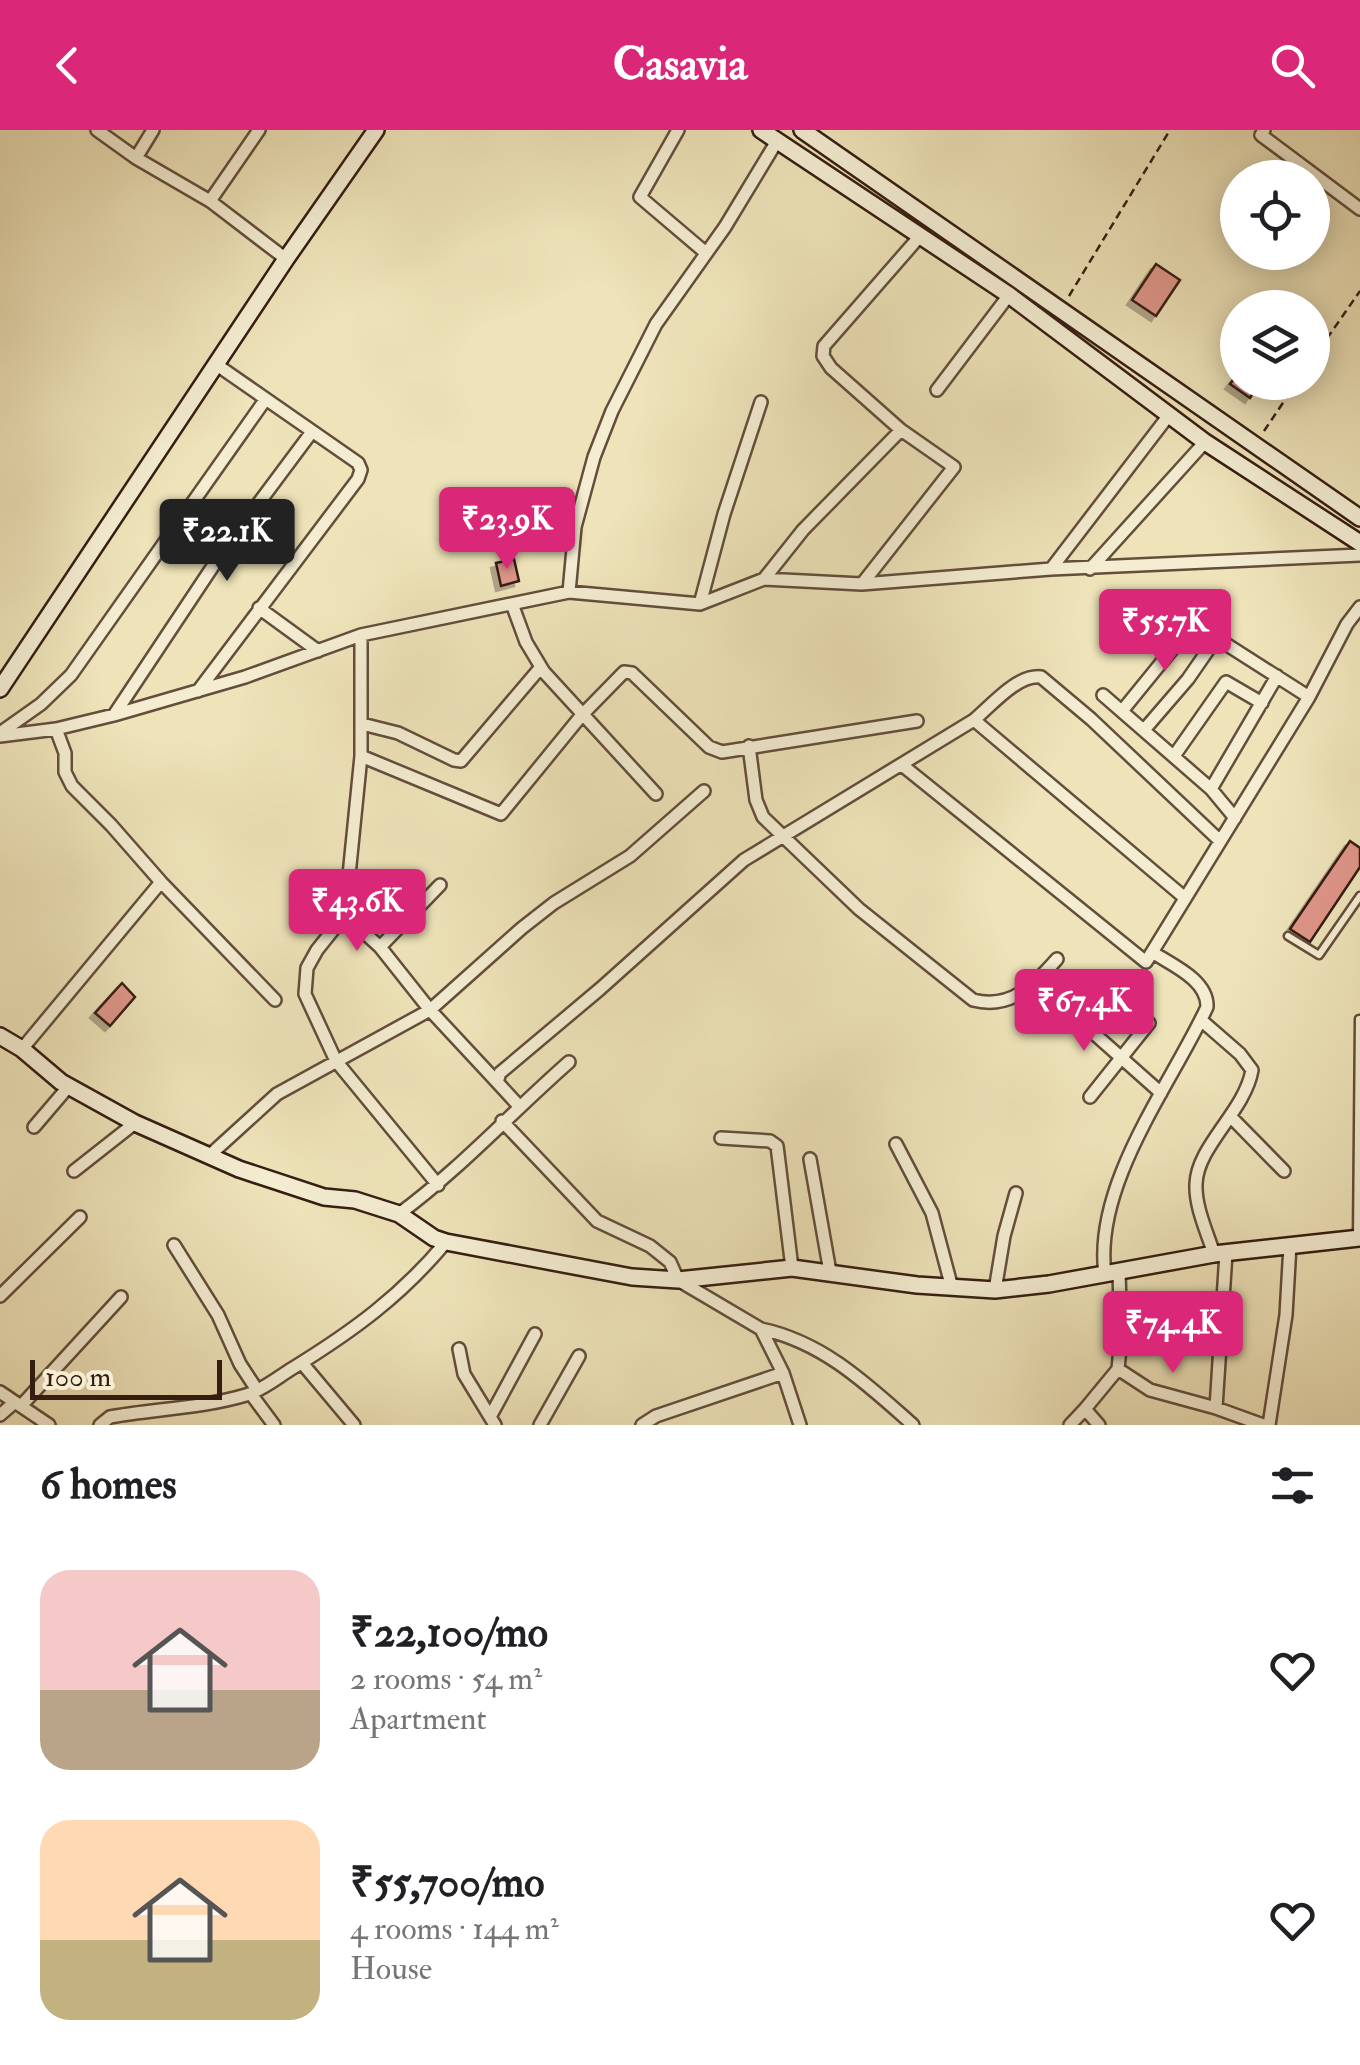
<!DOCTYPE html>
<meta charset="utf-8">
<style>
:root{--surface:#fff;--page:#f6f6f6;--text:#202124;--muted:#757577;--accent:#db2777}
body{margin:0;font-family:"IM FELL Double Pica",serif;background:var(--page);color:var(--text);height:100vh;display:flex;flex-direction:column;font-size:38px;white-space:nowrap}
*{box-sizing:border-box;margin:0}
p{font-size:32px;color:var(--muted)}
.icon{flex:none;width:55px;height:55px;fill:none;stroke:currentColor;stroke-width:2;stroke-linecap:round;stroke-linejoin:round}
.map{position:relative;height:1295px;overflow:hidden}
.details{display:flex;flex-direction:column;background:var(--surface);flex:1}
.details>*{flex:none}
.tools{position:absolute;left:1220px;top:30px;display:grid;gap:20px}
.tools a{display:grid;place-items:center;width:110px;height:110px;border-radius:50%;background:var(--surface);box-shadow:0 5px 25px #0003;font-size:50px}
.scale{position:absolute;left:30px;bottom:25px;width:192px;box-sizing:border-box;padding-left:10px;border:5px solid #351d12;border-top:0;font-size:28px;line-height:35px;white-space:nowrap;color:#351d12;-webkit-text-stroke:8px #f4edd2;paint-order:stroke}
.price{position:absolute;translate:-50% -85px;padding:0 22px;border-radius:10px;background:var(--accent);color:#fff;font-size:32px;line-height:65px;filter:drop-shadow(0 2px 5px #0008)}
.price::after{content:'';position:absolute;left:50%;top:60px;width:30px;height:22px;margin-left:-15px;background:inherit;clip-path:polygon(0 0,100% 0,50% 100%)}
.price.current{background:#222;color:#fff}
ul{padding:0;list-style:none}
li{display:flex;align-items:center;gap:30px;height:250px;padding:0 40px}
li span{display:grid;place-items:center;flex:none;width:280px;height:200px;border-radius:30px;color:#555}
li>.icon{margin-inline-start:auto}
span .icon{width:120px;height:120px;fill:#fffc;stroke-width:1}
li b{font-size:42px}
h2{display:flex;justify-content:space-between;align-items:center;height:120px;padding:0 40px;font-size:42px}
header{display:flex;justify-content:space-between;align-items:center;height:130px;padding:0 40px;background:var(--accent);color:#fff;font-size:45px;font-weight:800}
.map>svg:first-child{display:block}
.building{fill:#df968a;stroke:#351d12;stroke-width:2.5;filter:url(#shadow)}
.lines{fill:none;stroke-linecap:round;stroke-linejoin:round}
.lane-casing{stroke:#634e3c;stroke-width:11}
.street-casing{stroke:#634e3c;stroke-width:16}
.secondary-casing{stroke:#351d12;stroke-width:20}
.path{stroke:#351d12;stroke-width:2.5;stroke-dasharray:8 5;stroke-linecap:butt}
.lane{stroke:#f4edd2;stroke-width:6}
.street{stroke:#f4edd2;stroke-width:11}
.secondary{stroke:#f4edd2;stroke-width:15}
</style>
<header><svg class="icon" aria-label="back" viewBox="0 0 24 24"><path d="M15 5l-7 7 7 7"/></svg>Casavia<svg class="icon" aria-label="search" viewBox="0 0 24 24"><circle cx="10" cy="10" r="6"/><path d="M15 15l6 6"/></svg></header>
<div class="map">
<svg width="1360" height="1295" viewBox="0 0 1360 1295">
<defs>
<filter id="shadow"><feDropShadow dx="-5" dy="5" stdDeviation="0" flood-color="#0004"/></filter>
</defs>
<rect width="100%" height="100%" fill="#eee3b9"/>
<filter id="stains"><feTurbulence type="fractalNoise" baseFrequency=".002" numOctaves="4"/><feColorMatrix values="0 0 0 0 .2 0 0 0 0 .09 0 0 0 0 .02 0 0 0 .5 -.17"/></filter>
<radialGradient id="worn" r=".72"><stop offset=".6" stop-color="#630" stop-opacity="0"/><stop offset="1" stop-color="#630" stop-opacity=".3"/></radialGradient>
<!-- building -->
<path class="building" d="M1156,134l24,16 -24,36 -24,-16z
M1238,244v8h22l-10,16 -20,-14z
M514,429l5,22 -18,5 -5,-23z
M1350,711l10,7v19l-50,75 -20,-13z
M122,853l13,14 -25,29 -15,-13z"/>
<g class="lines">
<!-- lane casing -->
<g class="lane-casing">
<path id="lane" d="M1288,806l31,19 41,-59
M1357,1108l2,-219"/>
</g>
<!-- street casing -->
<g class="street-casing">
<path id="street" d="M97,0l39,28 74,43 76,58
M678,0l-38,67 66,56
M1264,0l-3,5 99,74
M136,28l17,-28
M210,71l49,-71
M937,260l72,-95
M181,393l42,28
M1051,439l118,-154
M1090,439l115,-127
M764,449l39,-49 98,-100
M862,454l92,-117 -53,-37 -70,-62 -8,-12 1,-10 96,-110
M569,462l6,-65 19,-70 18,-46 44,-87 69,-97 52,-86
M512,474l14,38 18,30 112,122
M700,474l24,-90 37,-112
M259,478l59,43
M1171,479l138,88
M361,505v121l-16,159 -28,35 -10,18 -2,26 31,67 102,124
M198,561l160,-212 3,-9 -3,-7 -141,-98
M1103,565l108,94 24,29
M1122,581l70,-86
M114,585l109,-164 88,-118
M362,594l36,9 56,27 7,1 80,-94
M56,599l9,24v19l7,14 39,39 50,57
M1144,600l44,-51 27,-39
M0,603l41,-29 30,-29 194,-275
M0,606l56,-7 58,-14 131,-38 116,-42 208,-43 131,12 64,-25 98,5 189,-15 309,-14
M749,616l7,54 7,17 96,92 114,91c38,10 61,-15 84,-41
M361,626l140,58 80,-98 43,-44 8,1 77,74 13,5 195,-31
M1174,626l52,-74 36,21
M902,635l244,197 163,-265 38,-73 13,-17
M1211,659l66,-113
M1185,768l-211,-178c17,-14 43,-46 67,-43l50,42 128,121
M345,785l35,32 50,63 67,72
M380,817l60,-62
M1036,852l125,111
M1201,890l39,34 12,16c-7,41 -55,76 -56,114 -1,23 11,48 18,70
M22,919l139,-167 114,118
M1090,967l59,-74
M519,976l-22,-24 3,-9 100,-84 144,-129 230,-140
M1231,987l53,54
M502,991l95,100 53,25 20,16 8,18 83,49 22,44 17,52
M34,997l35,-41
M721,1008l49,3 7,5 15,122
M896,1014l36,69 20,75
M210,1025l67,-61 153,-84 92,-82 32,-25 76,-47 74,-65
M810,1029l20,113
M74,1041l61,-48
M399,1084c61,-45 113,-102 170,-152
M174,1115l44,70 22,49 17,26
M1226,1123l-10,155 47,17
M1105,1144c-12,-90 66,-189 102,-267 1,-27 -35,-42 -55,-55
M995,1160l9,-54 12,-43
M0,1166l80,-79
M761,1199c62,13 106,55 152,96
M459,1219l5,25 31,51
M302,1233l52,62
M1118,1239l32,21 66,18
M0,1262l49,33
M251,1264l23,31
M21,1276l100,-109
M1085,1279l33,-40 3,-31 -2,-66
M0,1285l15,-13
M490,1287l45,-83
M100,1295l10,-8c45,-8 92,-9 136,-22 17,-5 32,-18 47,-27 60,-37 108,-72 153,-126
M540,1295l39,-69
M642,1295l14,-9 127,-43
M1070,1295l15,-16 14,16
M1269,1295l17,-110 4,-70"/>
</g>
<!-- secondary casing -->
<g class="secondary-casing">
<path id="secondary" d="M761,0l248,165 196,147 155,101
M802,0l558,388
M0,559l286,-430 90,-129
M0,906l22,13 39,33 74,41 104,46 85,28 31,3 44,14 35,24 12,4 186,35 46,3 114,-12 125,17 78,5 54,-6 165,-30 146,-16"/>
</g>
<!-- path -->
<path class="path" d="M1069,166l101,-166
M1312,230l48,-69
M1264,301l33,-49"/>
<!-- lane -->
<use href="#lane" class="lane"/>
<!-- street -->
<use href="#street" class="street"/>
<!-- secondary -->
<use href="#secondary" class="secondary"/>
</g>
<rect width="100%" height="100%" filter="url(#stains)"/>
<rect width="100%" height="100%" fill="url(#worn)"/>
</svg>
<div class="tools">
<a><svg class="icon" aria-label="locate" viewBox="0 0 24 24"><circle cx="12" cy="12" r="6"/><path d="M12 2v4M12 18v4M2 12h4M18 12h4"/></svg></a>
<a><svg class="icon" aria-label="layers" viewBox="0 0 24 24"><path d="M12 4l9 5-9 5-9-5zM3 14l9 5 9-5"/></svg></a>
</div>
<div class="scale">100 m</div>
<b class="price" style="left:507px;top:442px">₹23.9K</b>
<b class="price current" style="left:227px;top:454px">₹22.1K</b>
<b class="price" style="left:1165px;top:544px">₹55.7K</b>
<b class="price" style="left:357px;top:824px">₹43.6K</b>
<b class="price" style="left:1084px;top:924px">₹67.4K</b>
<b class="price" style="left:1173px;top:1246px">₹74.4K</b>
</div>
<section class="details">
<h2>6 homes<svg class="icon" aria-label="filters" viewBox="0 0 24 24"><path d="M4 7h16M4 17h16"/><circle cx="9" cy="7" r="2"/><circle cx="15" cy="17" r="2"/></svg></h2>
<ul>
<li><span style="background:linear-gradient(#f6c9c9 60%,#b9a48a 0)"><svg class="icon" aria-label="home" viewBox="0 0 24 24"><path d="M3 11l9-7 9 7M6 9v11h12V9"/></svg></span><div><b>₹22,100/mo</b><p>2 rooms · 54 m²</p><p>Apartment</p></div><svg class="icon" aria-label="heart" viewBox="0 0 24 24"><path d="M12 20l-8-8c-3-5 5-10 8-4 3-6 11-1 8 4z"/></svg></li>
<li><span style="background:linear-gradient(#ffd9b3 60%,#c2b280 0)"><svg class="icon" aria-label="home" viewBox="0 0 24 24"><path d="M3 11l9-7 9 7M6 9v11h12V9"/></svg></span><div><b>₹55,700/mo</b><p>4 rooms · 144 m²</p><p>House</p></div><svg class="icon" aria-label="heart" viewBox="0 0 24 24"><path d="M12 20l-8-8c-3-5 5-10 8-4 3-6 11-1 8 4z"/></svg></li>
</ul>
</section>
